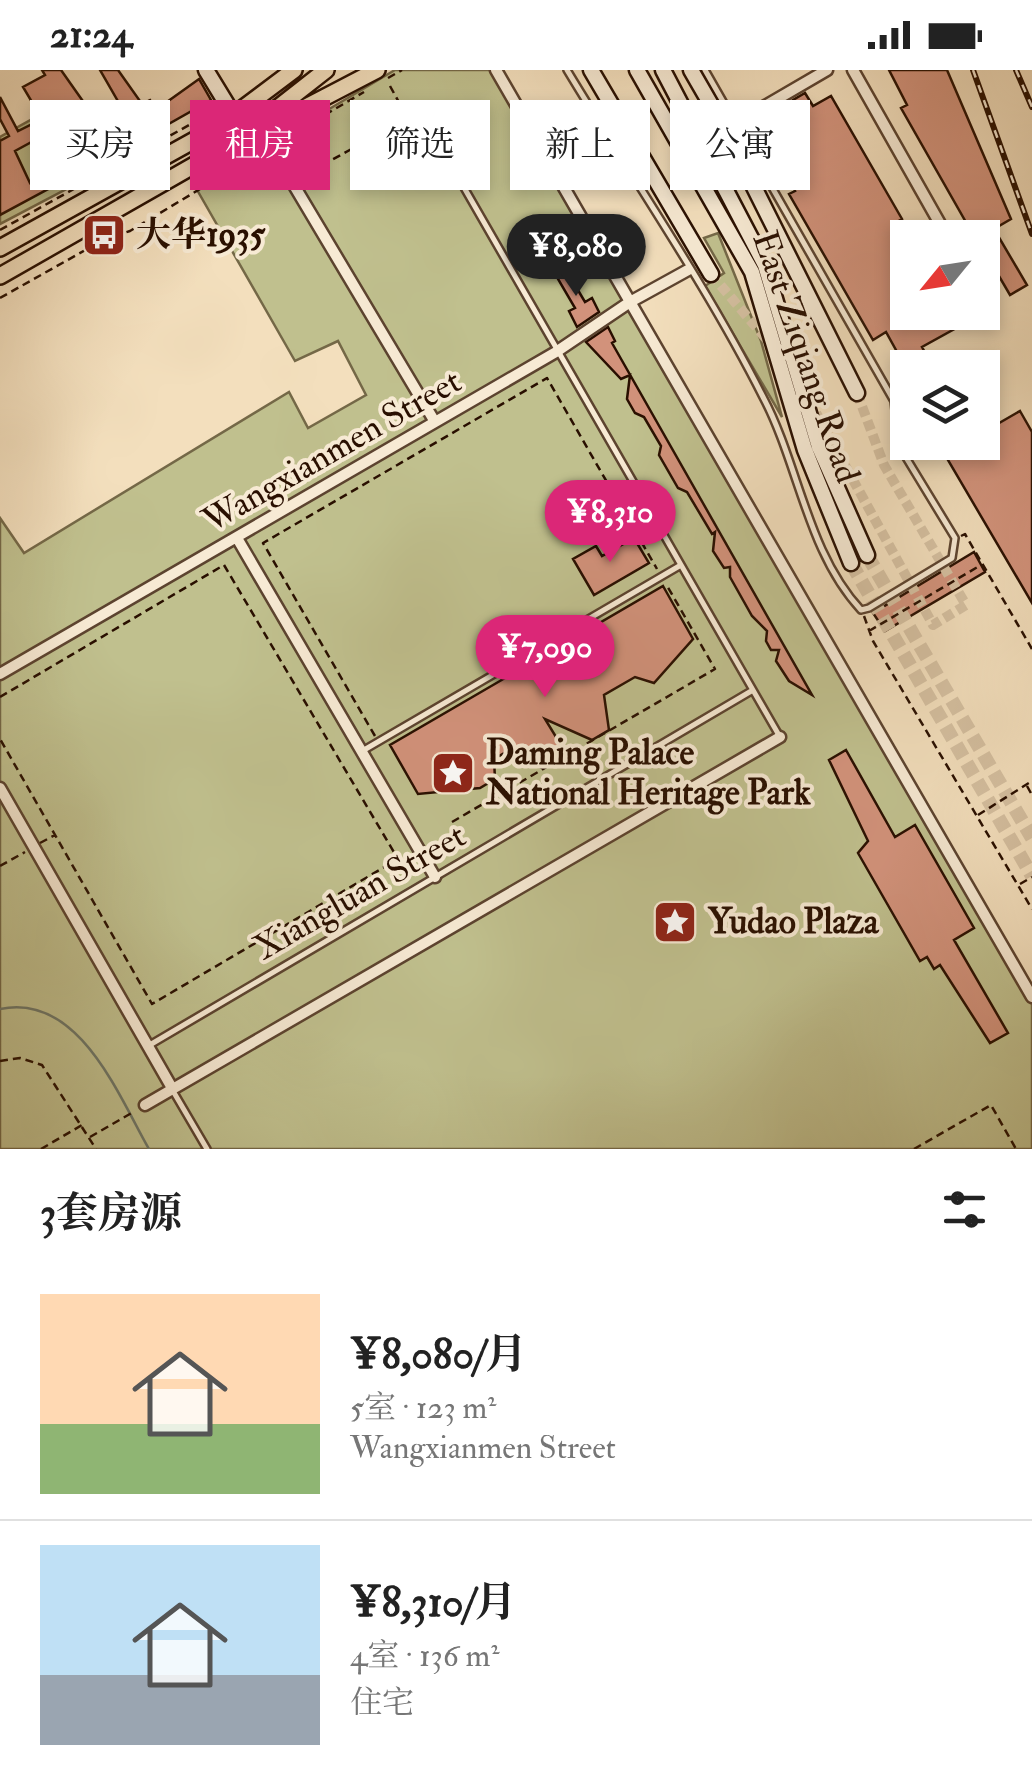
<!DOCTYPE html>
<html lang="zh">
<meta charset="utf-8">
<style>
:root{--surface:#fff;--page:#f6f6f6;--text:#222;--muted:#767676;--line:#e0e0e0;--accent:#db2777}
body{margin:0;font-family:"IM FELL Double Pica","Noto Serif SC",serif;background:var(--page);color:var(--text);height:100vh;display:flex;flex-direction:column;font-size:38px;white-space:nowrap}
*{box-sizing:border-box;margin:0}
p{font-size:32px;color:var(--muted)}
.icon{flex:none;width:55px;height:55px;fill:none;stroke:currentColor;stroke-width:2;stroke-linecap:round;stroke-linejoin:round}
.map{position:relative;height:1079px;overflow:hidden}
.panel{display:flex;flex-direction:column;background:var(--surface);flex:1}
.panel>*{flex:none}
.hud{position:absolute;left:30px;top:30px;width:972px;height:90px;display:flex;gap:20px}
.needle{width:65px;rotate:240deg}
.controls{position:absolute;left:890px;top:150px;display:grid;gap:20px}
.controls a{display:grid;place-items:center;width:110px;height:110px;border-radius:0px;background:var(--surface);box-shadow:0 5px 15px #0003;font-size:50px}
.price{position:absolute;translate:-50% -85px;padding:0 22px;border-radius:35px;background:var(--accent);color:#fff;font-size:32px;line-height:65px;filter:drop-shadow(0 2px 5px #0008)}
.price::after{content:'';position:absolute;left:50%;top:60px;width:30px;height:22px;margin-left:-15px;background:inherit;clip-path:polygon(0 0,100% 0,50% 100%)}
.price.on{background:#222;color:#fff}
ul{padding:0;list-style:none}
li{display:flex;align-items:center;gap:30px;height:250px;padding:0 40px}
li+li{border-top:2px solid var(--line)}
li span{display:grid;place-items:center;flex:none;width:280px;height:200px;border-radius:0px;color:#555}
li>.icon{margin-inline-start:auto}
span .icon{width:120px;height:120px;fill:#fffc;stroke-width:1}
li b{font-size:42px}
h2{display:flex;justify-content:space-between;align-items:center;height:120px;padding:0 40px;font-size:42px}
.tag{padding:0 35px;border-radius:0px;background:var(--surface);box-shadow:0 5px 15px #0003;font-size:35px;line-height:90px}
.tag.on{background:var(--accent);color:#fff}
.status{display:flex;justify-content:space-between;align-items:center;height:70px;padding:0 50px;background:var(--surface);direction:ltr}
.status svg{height:28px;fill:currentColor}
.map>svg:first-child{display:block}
.green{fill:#c0c08e;stroke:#746847;stroke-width:2.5}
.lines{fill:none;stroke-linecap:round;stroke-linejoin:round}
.stream{stroke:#6e7768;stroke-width:2.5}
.building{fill:#d2927b;stroke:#290f00;stroke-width:2.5;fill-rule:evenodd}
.street-tunnel{stroke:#d5c0a1;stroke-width:10;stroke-dasharray:10 5;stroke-linecap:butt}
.secondary-tunnel{stroke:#d5c0a1;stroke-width:14;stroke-dasharray:14 7;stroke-linecap:butt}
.lane-casing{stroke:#5c432f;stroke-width:10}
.street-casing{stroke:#5c432f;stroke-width:15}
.secondary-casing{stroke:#290f00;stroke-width:19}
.primary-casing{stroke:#290f00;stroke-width:20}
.path{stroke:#290f00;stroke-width:2.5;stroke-dasharray:8 5;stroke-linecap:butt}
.lane{stroke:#f7ead4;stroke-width:5}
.street{stroke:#f7ead4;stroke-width:10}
.secondary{stroke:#f7ead4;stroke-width:14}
.primary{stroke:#f3dfbd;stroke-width:15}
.rail-casing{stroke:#290f00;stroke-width:6}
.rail{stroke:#f7ead4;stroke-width:2.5;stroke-dasharray:8;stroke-linecap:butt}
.labels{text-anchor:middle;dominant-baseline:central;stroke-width:8;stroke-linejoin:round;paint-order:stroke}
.poi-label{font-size:35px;font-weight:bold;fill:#290f00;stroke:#f7ead4;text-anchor:start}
.street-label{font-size:35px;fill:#290f00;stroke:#f7ead4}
</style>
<div class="status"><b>21:24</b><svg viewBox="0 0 49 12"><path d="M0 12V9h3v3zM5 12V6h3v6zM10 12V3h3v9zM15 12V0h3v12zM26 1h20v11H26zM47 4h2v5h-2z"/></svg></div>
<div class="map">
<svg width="1032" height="1079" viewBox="0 0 1032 1079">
<rect width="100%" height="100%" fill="#f3dfbd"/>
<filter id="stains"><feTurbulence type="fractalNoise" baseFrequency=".002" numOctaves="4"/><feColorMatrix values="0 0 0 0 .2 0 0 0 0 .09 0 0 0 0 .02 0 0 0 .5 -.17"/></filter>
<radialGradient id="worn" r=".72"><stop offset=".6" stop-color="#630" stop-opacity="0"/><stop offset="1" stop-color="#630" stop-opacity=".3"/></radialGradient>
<!-- green -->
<path class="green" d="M395,0h106l531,922v157h-1032v-631l24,35 265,-161 19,36 58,-33 -28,-54 -43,20 -99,-173z
M54,37l39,68 -93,49v-87z
M718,163l43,108 21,76 -77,-131 19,-13 -20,-35z"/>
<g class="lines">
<!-- stream -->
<path class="stream" d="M0,939c79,-17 119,88 149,140"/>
</g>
<!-- building -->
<path class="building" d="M42,0h19l38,54 24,-14 -23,-40h18l24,34 8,-4 4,6 10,-2 35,-25 12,21 -46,26 -4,-8 -66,35 -14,-34 -30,13 25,42 -76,41v-74l9,-5 -9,-17v-22l18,34 24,-12 -19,-32 22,-12zM39,68l17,31 -26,14 -15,-32z
M889,0h58l64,149 -17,10 33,56 -17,10 -28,-48v-9h-7l-74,-130 6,-3z
M805,23l8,13 18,-10 71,123 -10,6 16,26v61h41l9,15 -36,20 5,9 -21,12 -20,-36 -13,8 -84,-146 6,-3 -32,-56 11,-6 -8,-14 11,-6 8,14 15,-9 -7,-14z
M559,188l26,44 7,-4 7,14 -22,15 -8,-16 6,-3 -17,-29z
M608,257l7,14 -3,2 200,352 -23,-14 -13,-20 3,-11h-8l-5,-9 1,-10 -15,-15 -22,-39v-10l-6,1 -11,-17 2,-19 -3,2 -25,-42 -9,-4 -19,-33 2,-9 -17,-29 -9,-4 -8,-14 3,-24 -9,4 -35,-37z
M1020,341l12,21v171l-87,-148 21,-13h16v-9z
M634,468l15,25 -55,32 -21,-36 23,-13 6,10z
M974,482l11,20 -100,59 -12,-18z
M663,516l30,53 -39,44 -19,-6 -31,18 5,35 -17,10 -47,-21 16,26 -2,14 -17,9 -34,-17 -14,8 1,20 -15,9 -62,6 -28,-49z
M846,680l49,87 20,-12 59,103 -20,12 54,93 -18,10 -50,-78 -6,4 -7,-12 -7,4 -62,-108 10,-12 -39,-81z"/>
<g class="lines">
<!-- street-tunnel -->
<path class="street-tunnel" d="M711,204l80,94
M809,330l124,225 33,-20 -82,-140 -27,-72"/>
<!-- secondary-tunnel -->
<path class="secondary-tunnel" d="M867,485l165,283
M851,493l181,313"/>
<!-- lane casing -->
<g class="lane-casing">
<path id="lane" d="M567,0c65,108 139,214 196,327 36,68 44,155 98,213l8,-2 83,-50 3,-20 -56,-92 -5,-45 -189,-331
M420,41l360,626
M364,680l317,-185
M148,976l605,-356
M173,1021l34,58"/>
</g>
<!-- street casing -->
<g class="street-casing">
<path id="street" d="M496,0l536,927
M853,0l95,168
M736,53l91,-53
M261,60l174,292
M982,227l7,11
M237,468l198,339
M0,604l556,-322 74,-50 58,-32
M0,718l172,300
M145,1035l635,-368"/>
</g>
<!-- secondary casing -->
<g class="secondary-casing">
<path id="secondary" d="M206,0l28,46
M591,0l120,204
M637,0l115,202 53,178 46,113
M663,0l102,195 54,182 48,108
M691,0l34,59 132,264"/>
</g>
<!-- primary casing -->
<g class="primary-casing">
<path id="primary" d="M260,61l117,-61
M0,178l218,-121 76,-57
M0,206l233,-133 93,-73"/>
</g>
<!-- path -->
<path class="path" d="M388,8l14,-8
M390,16l17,31
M280,71l84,-49
M299,108l116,-64
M0,160l218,-121
M0,228l105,-59 25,-8 130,-78
M961,466l4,-2 67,115
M864,546l9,25 159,268
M869,561l112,-66
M0,627l224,-132 174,294 -246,145 -152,-265
M375,666l-112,-193 284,-165 110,191
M1027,716l5,9
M978,745l54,-34
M452,752l263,-153 -49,-85
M40,773l15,-8
M0,796l25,-14
M1020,814l12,-7
M0,991l20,-3 22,7 54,84
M90,1067l45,-26
M41,1079l41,-24
M914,1079l77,-44 25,44"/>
<!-- lane -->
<use href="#lane" class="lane"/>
<!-- street -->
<use href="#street" class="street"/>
<!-- secondary -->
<use href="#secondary" class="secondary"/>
<!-- primary -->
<use href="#primary" class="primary"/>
<!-- rail casing -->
<g class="rail-casing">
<path id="rail" d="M973,0l59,164
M1016,0l16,37"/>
</g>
<!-- rail -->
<use href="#rail" class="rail"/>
</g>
<!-- icons -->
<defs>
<g id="bus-square" transform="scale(2.25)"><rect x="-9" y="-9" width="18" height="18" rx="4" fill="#8f2418" stroke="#f7ead4"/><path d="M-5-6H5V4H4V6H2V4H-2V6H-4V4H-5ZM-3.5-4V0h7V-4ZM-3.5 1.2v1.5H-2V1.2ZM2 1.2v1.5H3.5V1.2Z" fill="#fff"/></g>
<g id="sight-square" transform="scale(2.25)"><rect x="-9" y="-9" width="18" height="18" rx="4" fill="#8f2418" stroke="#f7ead4"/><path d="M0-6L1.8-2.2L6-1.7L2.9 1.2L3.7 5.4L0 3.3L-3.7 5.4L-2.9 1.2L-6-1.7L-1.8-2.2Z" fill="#fff"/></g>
</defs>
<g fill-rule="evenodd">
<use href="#bus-square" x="104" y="165"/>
<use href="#sight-square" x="453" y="703"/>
<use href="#sight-square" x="675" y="852"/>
</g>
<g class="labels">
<!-- poi labels -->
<g class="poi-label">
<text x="136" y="165">大华1935</text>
<text x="486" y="683">Daming Palace<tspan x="486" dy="40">National Heritage Park</tspan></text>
<text x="708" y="852">Yudao Plaza</text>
</g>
<!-- street labels -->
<g class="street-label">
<text transform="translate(806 287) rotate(71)">East Ziqiang Road</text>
<text transform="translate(332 381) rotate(-30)">Wangxianmen Street</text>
<text transform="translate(360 822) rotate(-30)">Xiangluan Street</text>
</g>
</g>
<rect width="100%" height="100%" filter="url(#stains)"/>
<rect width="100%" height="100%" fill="url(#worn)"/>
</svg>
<div class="controls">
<a><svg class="needle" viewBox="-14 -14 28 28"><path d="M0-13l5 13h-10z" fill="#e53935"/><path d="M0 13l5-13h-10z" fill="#767676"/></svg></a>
<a><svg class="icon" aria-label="layers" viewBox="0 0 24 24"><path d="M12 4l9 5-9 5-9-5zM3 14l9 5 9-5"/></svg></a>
</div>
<b class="price on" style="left:576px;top:229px">¥8,080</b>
<b class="price" style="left:610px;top:495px">¥8,310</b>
<b class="price" style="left:545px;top:630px">¥7,090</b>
<div class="hud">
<a class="tag">买房</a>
<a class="tag on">租房</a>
<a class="tag">筛选</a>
<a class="tag">新上</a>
<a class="tag">公寓</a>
</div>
</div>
<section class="panel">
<h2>3套房源<svg class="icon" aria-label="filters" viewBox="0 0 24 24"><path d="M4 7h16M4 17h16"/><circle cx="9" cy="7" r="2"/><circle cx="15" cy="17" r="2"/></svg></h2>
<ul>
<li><span style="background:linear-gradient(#ffd9b3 65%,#8fb573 0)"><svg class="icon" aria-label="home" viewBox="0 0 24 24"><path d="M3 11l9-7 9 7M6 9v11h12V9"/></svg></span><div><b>¥8,080/月</b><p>5室 · 123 m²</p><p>Wangxianmen Street</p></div></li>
<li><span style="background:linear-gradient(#bfe0f5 65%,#9aa5b1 0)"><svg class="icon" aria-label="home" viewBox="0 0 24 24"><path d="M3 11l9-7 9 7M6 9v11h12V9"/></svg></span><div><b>¥8,310/月</b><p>4室 · 136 m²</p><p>住宅</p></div></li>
</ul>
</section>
